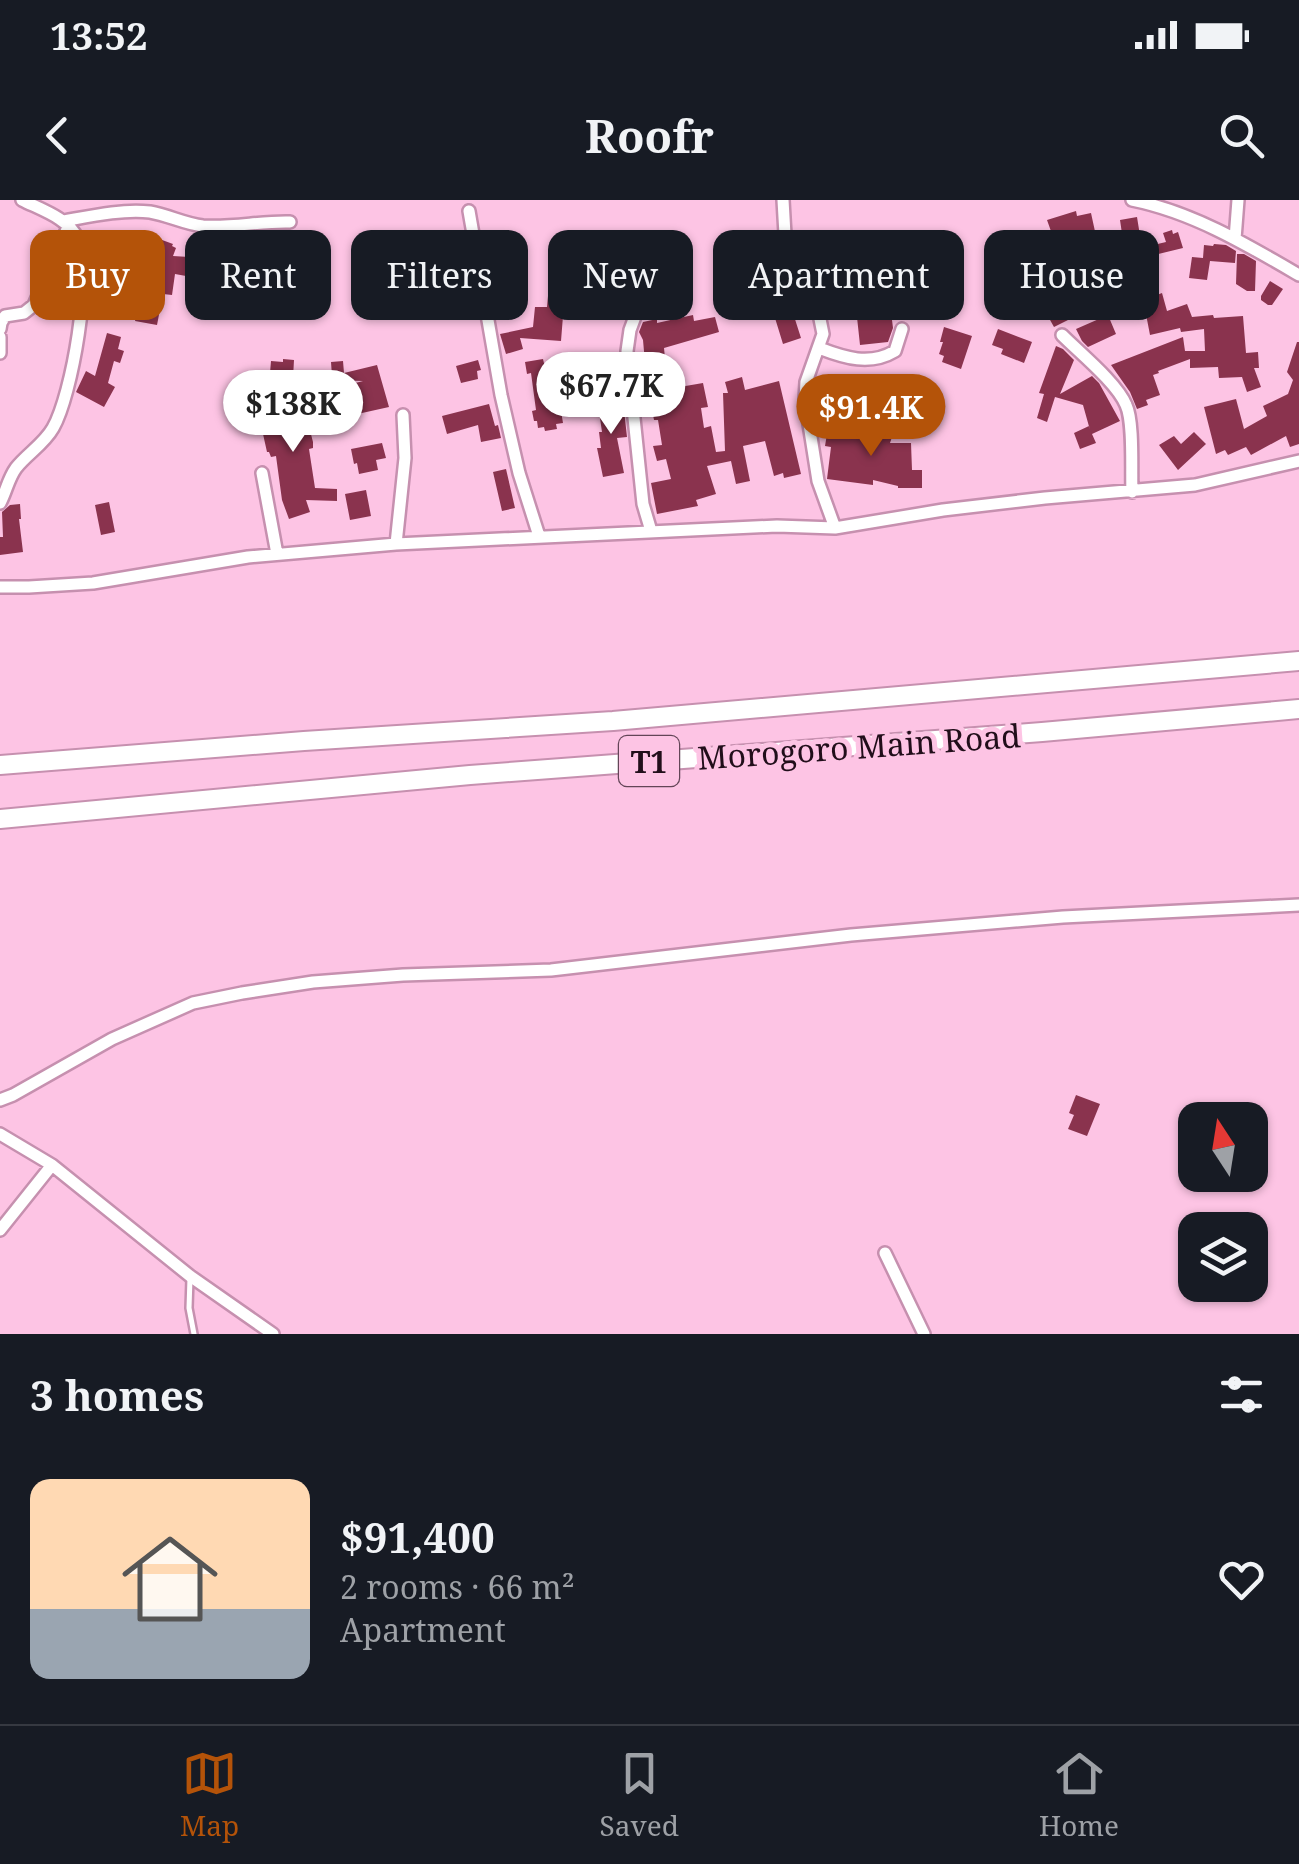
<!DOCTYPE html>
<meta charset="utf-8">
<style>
:root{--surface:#171b24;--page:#20242c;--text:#f1f3f6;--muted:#9ea1a6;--line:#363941;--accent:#b45309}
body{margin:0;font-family:"Noto Serif",serif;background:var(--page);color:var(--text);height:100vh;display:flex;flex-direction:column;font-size:38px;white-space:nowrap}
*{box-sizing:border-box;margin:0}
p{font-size:32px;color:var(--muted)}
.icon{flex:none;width:55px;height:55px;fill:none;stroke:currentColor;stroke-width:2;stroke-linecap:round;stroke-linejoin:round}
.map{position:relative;height:1134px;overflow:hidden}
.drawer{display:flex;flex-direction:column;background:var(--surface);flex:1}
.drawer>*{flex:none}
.hud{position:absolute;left:30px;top:30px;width:1240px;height:90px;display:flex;gap:20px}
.needle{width:65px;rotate:348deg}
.buttons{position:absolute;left:1178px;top:902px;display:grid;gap:20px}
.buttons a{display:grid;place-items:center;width:90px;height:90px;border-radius:20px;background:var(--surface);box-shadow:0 2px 8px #0004;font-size:50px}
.price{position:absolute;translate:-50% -85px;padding:0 22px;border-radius:35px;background:#fff;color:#222;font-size:32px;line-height:65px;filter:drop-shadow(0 2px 5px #0008)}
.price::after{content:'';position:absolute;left:50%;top:60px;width:30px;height:22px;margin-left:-15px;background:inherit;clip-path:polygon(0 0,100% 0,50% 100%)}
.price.selected{background:var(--accent);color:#fff}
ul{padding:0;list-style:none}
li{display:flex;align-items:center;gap:30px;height:250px;padding:0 30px}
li+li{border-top:2px solid var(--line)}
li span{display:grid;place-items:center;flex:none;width:280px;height:200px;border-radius:20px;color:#555}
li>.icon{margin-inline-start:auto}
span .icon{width:120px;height:120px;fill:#fffc;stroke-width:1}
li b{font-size:42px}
h2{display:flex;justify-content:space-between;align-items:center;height:120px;padding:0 30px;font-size:42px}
.pill{padding:0 35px;border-radius:20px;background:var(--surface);box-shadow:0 2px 8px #0004;font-size:35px;line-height:90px}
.pill.selected{background:var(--accent);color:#fff}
.status{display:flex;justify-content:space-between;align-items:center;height:70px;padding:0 50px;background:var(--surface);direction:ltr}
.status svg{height:28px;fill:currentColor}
header{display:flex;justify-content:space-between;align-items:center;height:130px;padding:0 30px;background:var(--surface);font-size:45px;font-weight:700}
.dock{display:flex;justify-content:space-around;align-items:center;height:140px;border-top:2px solid var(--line);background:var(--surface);font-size:28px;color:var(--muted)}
.dock a{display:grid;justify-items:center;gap:5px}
.dock .selected{color:var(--accent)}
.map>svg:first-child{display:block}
.building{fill:#8a334e;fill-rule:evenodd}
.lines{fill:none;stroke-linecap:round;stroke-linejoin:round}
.service-casing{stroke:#c690af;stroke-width:10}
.minor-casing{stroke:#c690af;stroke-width:16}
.trunk-casing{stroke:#c690af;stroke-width:22}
.service{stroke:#fff;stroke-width:5}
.minor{stroke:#fff;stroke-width:11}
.trunk{stroke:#fff;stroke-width:18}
.labels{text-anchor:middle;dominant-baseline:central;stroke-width:10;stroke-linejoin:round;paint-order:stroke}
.shield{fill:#fdc4e4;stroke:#634557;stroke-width:2.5}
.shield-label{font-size:30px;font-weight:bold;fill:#210e1a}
.street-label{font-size:32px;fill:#210e1a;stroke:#fdc4e4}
</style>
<div class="status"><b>13:52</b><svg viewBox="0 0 49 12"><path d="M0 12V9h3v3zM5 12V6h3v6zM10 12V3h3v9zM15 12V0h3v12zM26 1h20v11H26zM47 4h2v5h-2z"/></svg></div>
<header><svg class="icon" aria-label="back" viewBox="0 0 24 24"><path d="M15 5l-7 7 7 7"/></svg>Roofr<svg class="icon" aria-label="search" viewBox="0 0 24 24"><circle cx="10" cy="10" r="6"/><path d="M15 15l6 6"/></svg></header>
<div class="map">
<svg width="1299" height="1134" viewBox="0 0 1299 1134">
<rect width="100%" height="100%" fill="#fdc4e4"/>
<!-- building -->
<path class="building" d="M1076,11l1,5 14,-3 10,46 24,-5 -5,-34 17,-3 4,25 3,-1 1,6 21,-5 -3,-9 9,-3 1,4 5,-2 5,16 -37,9 1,5 -22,4 5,24 -38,7v3l-20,5 1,4 -9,3 4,8 -14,7 -9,-16 -15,3 -8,-32h-3l-7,-33 12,-2v4l21,-7 -2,-8 9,-2 -5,-14zM1063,66l6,22 -30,8 -5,-20z
M143,33l30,11 -1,2 4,2 -3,8 16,1 -3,19 -11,-2 -3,21 -9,-1 -6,31 -22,-4 5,-22 3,1 4,-32 -7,-2 5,-12 -9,-3z
M1214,44l12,1 10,6 -1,12 -25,-2 -3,19 -18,-2 3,-21 11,1 1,-13 9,1z
M1237,54h7l12,7 -1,30h-8l-11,-7z
M744,75l4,18 5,-2 6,20 -28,8 -10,-39z
M1270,81l13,8 -11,16h-4l-7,-5v-4z
M450,84l23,2 2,19 -24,-3 1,-6 -3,-1z
M1162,93l5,18 20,-7 5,13 21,-2 1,3 29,-2 3,37 12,-1 1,16h-5l7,19 -14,5 -5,-15 -23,1 -1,-11 -28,1v-9l-32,12 1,2 -6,2 7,20 -14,5 2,5 -11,4 -7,-17 -19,-27 72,-28 2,14h20l-1,-22 -23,3 -1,-4 -30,7 -5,-26 -23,4 -1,-4z
M548,96l20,4 -1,17 -4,-1 -2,25 -41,-3 3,11 -17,5 -6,-20 33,-7 2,-20h12z
M890,104l3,24 -5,14 -28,3 -4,-37z
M793,113l8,25 -18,6 -8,-26z
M693,115l1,6 21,-4 4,15 -55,16 4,41 35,-6 5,24 -7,1 3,20 7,-2 5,26 9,-1 -2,-58h5l-3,-11 17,-5 3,13 34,-9 22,93 -17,4 -1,-5 -9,3 -9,-35 -22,5 7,35 -14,3 -5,-23 -24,5 9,28 -20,6 2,6 -41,8 -6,-31 20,-4 -5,-20 -9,2 -4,-15 9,-1 -4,-25h-4l-2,-10h2l-4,-26 -3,1 -4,-45 -4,-8 4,-10 14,-3v4z
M1108,115l8,19 -28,13 -6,-6 -6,-12z
M944,127l28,9 -11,33 -19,-7 2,-6 -5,-2 4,-12h-3z
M998,129l34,13 -8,21 -23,-9 2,-5 -11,-4z
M107,133l14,4 -3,12 6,2 -4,12 -6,-2 -6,22 7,4 -11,20 -28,-15 10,-21 9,5z
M1297,142h2v102l-9,3 -4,-11 -35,19 -5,-8 -18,8 -3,-5 -9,4 -12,-47 32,-8 8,30 23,-13 -4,-10 25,-12 5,-14 -6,-8z
M1056,146l7,3 11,11 -14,34 32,-18 7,7 21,38 -28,13 4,9 -16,6 -6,-16 15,-7 1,4 -7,-25 -28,-8 -8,25 -10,-4 7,-24 -5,-1z
M283,159l11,1 -1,18 -11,-1v-4h-12l1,-12 12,1z
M543,159l3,13h4l1,8 24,-3 1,4 9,-1v4l14,-1 1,13 -41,3 4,24 -7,1 1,5 -12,2 -1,-4 -6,1 -1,-7h-3l-2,-10 4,-1 -5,-37 -4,1 -2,-12z
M478,160l3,10 -4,1 1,8 -17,4 -5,-17z
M343,161l1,12 33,-8 12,42 -27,6 -27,2 -2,-26 30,-8 -33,-1 2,-4 -1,-14z
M301,196l12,46v6l-4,1 6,39 22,1v12l-31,-1 4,12 -21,7 -7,-19 -6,-44 -5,1 -2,-5h-2l-8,-36 4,-1 -2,-6z
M623,201l4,36 -10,1 7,35 -21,4 -6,-29h4l-2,-16h3l-4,-28z
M489,204l6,22 3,-1 3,13 -20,4 -3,-17 -31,9 -5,-18z
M828,228l33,5 1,-4 30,8 -2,6h21l1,27h10v18h-24v-2l-25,-6v5l-46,-6 4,-32 -6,-1z
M1194,232l12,12 -28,26 -19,-25 15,-9 7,8z
M382,243l4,15 -10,2 2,10 -19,4 -2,-11 -3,1 -3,-15z
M506,269l9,39 -13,3 -9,-39z
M366,290l5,26 -21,4 -5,-26z
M109,302l6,30 -14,3 -6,-30z
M20,304l1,15h-2l4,33 -23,3v-18h3l-1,-25 8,-7z
M1076,895l24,9 -13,32 -19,-7 6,-14 -5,-2z"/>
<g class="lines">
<!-- service casing -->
<g class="service-casing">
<path id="service" d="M190,1078l-1,30 5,26"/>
</g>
<!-- minor casing -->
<g class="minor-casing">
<path id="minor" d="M783,0l3,52 33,62 4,20 -17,48 -1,17 13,82 17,47
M1132,0c60,12 114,44 167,75
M469,11l32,184 18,78 20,63
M64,21c27,-5 58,-12 86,-9 18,3 35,12 53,14 30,2 58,-5 87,-4
M1235,39l3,-39
M643,95l-13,35 -3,21 16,153 8,27
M0,129l1,-6 4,-7 19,-3 10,-8 34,-78
M1062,135c18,18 55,48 64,70 8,17 5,66 6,87
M0,137v16
M819,148c26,10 51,18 76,3l7,-22
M262,273l15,81
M0,303c6,-11 8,-24 16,-35 11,-14 28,-24 37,-40 19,-33 40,-154 25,-189 -10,-21 -36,-29 -56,-39
M396,344l9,-86 -2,-43
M0,387h29l64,-4 155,-26 148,-13 381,-18 58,2 108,-18 102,-12 150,-13 104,-24
M0,900l13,-5 99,-56 81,-36 49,-10 71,-11 90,-7 148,-5 300,-35 212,-18 236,-12
M0,934l52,31 138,111 83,58
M0,1030l52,-65
M885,1053l39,81"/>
</g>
<!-- trunk casing -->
<g class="trunk-casing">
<path id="trunk" d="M0,565l304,-24 309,-20 686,-60
M0,619l470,-44 572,-43 257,-23"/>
</g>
<!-- service -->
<use href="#service" class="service"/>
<!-- minor -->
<use href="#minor" class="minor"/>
<!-- trunk -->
<use href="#trunk" class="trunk"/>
</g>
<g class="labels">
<!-- shield labels -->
<rect class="shield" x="619" y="536" width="60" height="50" rx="8"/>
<g class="shield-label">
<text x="649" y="561">T1</text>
</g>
<!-- street labels -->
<g class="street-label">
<text transform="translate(859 546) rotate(-4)">Morogoro Main Road</text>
</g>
</g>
</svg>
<div class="buttons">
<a><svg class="needle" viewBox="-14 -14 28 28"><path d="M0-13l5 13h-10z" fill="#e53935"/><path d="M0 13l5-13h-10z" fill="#9ea1a6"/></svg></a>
<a><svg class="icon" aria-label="layers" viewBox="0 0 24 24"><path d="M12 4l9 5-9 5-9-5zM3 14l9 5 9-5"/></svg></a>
</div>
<b class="price" style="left:611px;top:237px">$67.7K</b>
<b class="price" style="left:293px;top:255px">$138K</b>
<b class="price selected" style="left:871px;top:259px">$91.4K</b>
<div class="hud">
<a class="pill selected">Buy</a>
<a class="pill">Rent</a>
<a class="pill">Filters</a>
<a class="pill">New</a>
<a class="pill">Apartment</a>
<a class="pill">House</a>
</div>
</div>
<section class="drawer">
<h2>3 homes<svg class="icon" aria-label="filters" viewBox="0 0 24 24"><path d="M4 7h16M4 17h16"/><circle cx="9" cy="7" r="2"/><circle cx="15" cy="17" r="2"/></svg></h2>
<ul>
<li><span style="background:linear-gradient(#ffd9b3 65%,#9aa5b1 0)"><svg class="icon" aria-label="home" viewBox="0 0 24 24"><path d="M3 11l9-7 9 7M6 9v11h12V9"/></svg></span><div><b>$91,400</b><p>2 rooms · 66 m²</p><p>Apartment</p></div><svg class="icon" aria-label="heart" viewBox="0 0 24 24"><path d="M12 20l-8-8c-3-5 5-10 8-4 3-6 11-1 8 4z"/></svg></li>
</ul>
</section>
<nav class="dock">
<a class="selected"><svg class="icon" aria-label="map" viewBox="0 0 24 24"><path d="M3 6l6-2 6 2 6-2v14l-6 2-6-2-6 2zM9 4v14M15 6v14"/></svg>Map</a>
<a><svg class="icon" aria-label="saved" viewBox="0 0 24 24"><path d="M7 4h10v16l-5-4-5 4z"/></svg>Saved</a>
<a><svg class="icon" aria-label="home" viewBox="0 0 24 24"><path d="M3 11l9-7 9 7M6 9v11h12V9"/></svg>Home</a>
</nav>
